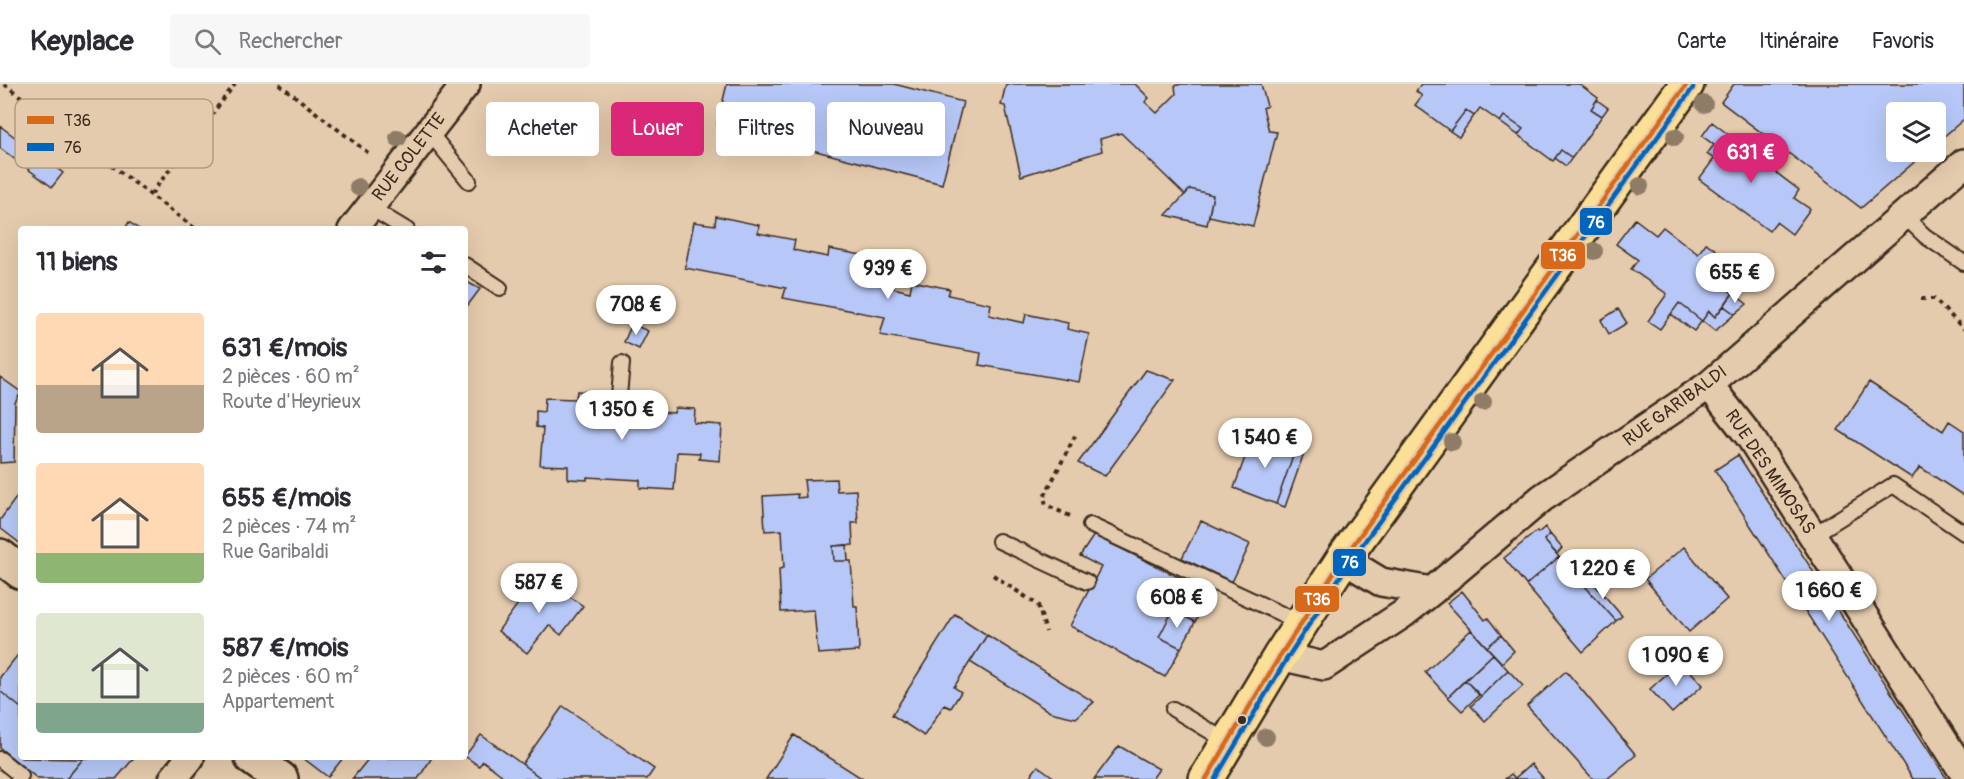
<!DOCTYPE html>
<html lang="fr">
<meta charset="utf-8">
<style>
:root{--surface:#fff;--page:#f7f7f7;--text:#2b2b33;--muted:#7c7c81;--line:#e1e1e2;--accent:#db2777}
body{margin:0;font-family:Pangolin,sans-serif;background:var(--page);color:var(--text);height:100vh;display:flex;flex-direction:column;font-size:22px;white-space:nowrap}
*{box-sizing:border-box;margin:0}
p{font-size:20px;color:var(--muted)}
.icon{flex:none;width:33px;height:33px;fill:none;stroke:currentColor;stroke-width:2;stroke-linecap:round;stroke-linejoin:round}
.map{position:relative;flex:1;overflow:hidden}
.details{position:absolute;left:18px;top:142px;width:450px;height:534px;display:flex;flex-direction:column;background:var(--surface);border-radius:6px;box-shadow:0 6px 24px #0002}
.details>*{flex:none}
.guide{position:absolute;left:486px;top:18px;width:570px;height:54px;display:flex;gap:12px}
.fabs{position:absolute;left:1886px;top:18px;display:grid;gap:12px}
.fabs a{display:grid;place-items:center;width:60px;height:60px;border-radius:6px;background:var(--surface);box-shadow:0 6px 24px #0002;font-size:30px}
.price{position:absolute;translate:-50% -51px;padding:0 14px;border-radius:21px;background:#fff;color:#222;font-size:20px;line-height:39px;filter:drop-shadow(0 2px 3px #0008)}
.price::after{content:'';position:absolute;left:50%;top:36px;width:18px;height:14px;margin-left:-9px;background:inherit;clip-path:polygon(0 0,100% 0,50% 100%)}
.price.active{background:var(--accent);color:#fff}
ul{padding:0;list-style:none}
li{display:flex;align-items:center;gap:18px;height:150px;padding:0 18px}
li span{display:grid;place-items:center;flex:none;width:168px;height:120px;border-radius:6px;color:#555}
li>.icon{margin-inline-start:auto}
span .icon{width:72px;height:72px;fill:#fffc;stroke-width:1}
li b{font-size:26px}
h2{display:flex;justify-content:space-between;align-items:center;height:72px;padding:0 18px;font-size:26px}
.pill{padding:0 21px;border-radius:6px;background:var(--surface);box-shadow:0 6px 24px #0002;font-size:21px;line-height:54px}
.pill.active{background:var(--accent);color:#fff}
header{display:flex;align-items:center;gap:36px;box-sizing:border-box;height:84px;padding:0 30px;background:var(--surface);border-bottom:2px solid var(--line)}
header strong{font-size:28px}
nav{display:flex;gap:33px;margin-inline-start:auto;font-size:21px}
.search{width:420px;height:54px;background:var(--page);display:flex;align-items:center;gap:15px;box-sizing:border-box;padding:0 21px;border-radius:6px;color:var(--muted);font-size:22px}
.map>svg:first-child{display:block}
.building{fill:#b7c8f8;stroke:#3b2a1e;stroke-width:1.5}
.lines{fill:none;stroke-linecap:round;stroke-linejoin:round}
.lane-casing{stroke:#3b2a1e;stroke-width:18}
.street-casing{stroke:#3b2a1e;stroke-width:32}
.secondary-casing{stroke:#3b2a1e;stroke-width:38}
.primary-casing{stroke:#3b2a1e;stroke-width:38}
.path{stroke:#3b2a1e;stroke-width:4;stroke-dasharray:4.5 4.5;stroke-linecap:butt}
.lane{stroke:#e5cbad;stroke-width:14}
.street{stroke:#e5cbad;stroke-width:27}
.secondary{stroke:#e5cbad;stroke-width:33}
.primary{stroke:#fbdf96;stroke-width:33}
.bus-1-casing{stroke:#e5cbad;stroke-width:9}
.bus-2-casing{stroke:#e5cbad;stroke-width:9}
.bus-1{stroke:#d86918;stroke-width:4.5}
.bus-2{stroke:#0065bd;stroke-width:4.5}
.tree{fill:#8f7c66}
.bus-dot{fill:#3b2a1e;stroke:#e5cbad;stroke-width:2}
.labels{text-anchor:middle;dominant-baseline:central;stroke-width:4.5;stroke-linejoin:round;paint-order:stroke}
.street-label{font-size:18px;fill:#3b2a1e;stroke:#e5cbad}
.key{fill:#e5cbad;stroke:#b29b82;stroke-width:1.5}
.key-label{font-size:16px;fill:#3b2a1e}
.line-badge{stroke:#e5cbad;stroke-width:2}
.badge-label{font-size:16px;text-anchor:middle;font-weight:bold;fill:#fff}
</style>
<header>
<strong>Keyplace</strong>
<div class="search"><svg class="icon" aria-label="search" viewBox="0 0 24 24"><circle cx="10" cy="10" r="6"/><path d="M15 15l6 6"/></svg>Rechercher</div>
<nav><a>Carte</a><a>Itinéraire</a><a>Favoris</a></nav>
</header>
<div class="map">
<svg width="1964" height="695" viewBox="0 0 1964 695">
<rect width="100%" height="100%" fill="#e5cbad"/>
<filter id="ink" filterUnits="userSpaceOnUse"><feTurbulence type="fractalNoise" baseFrequency=".0167" numOctaves="2"/><feDisplacementMap in="SourceGraphic" scale="12" xChannelSelector="R" yChannelSelector="G"/><feConvolveMatrix kernelMatrix="1 2 1 2 8 2 1 2 1" color-interpolation-filters="sRGB"/></filter>
<g filter="url(#ink)">
<!-- building -->
<path class="building" d="M727,0h167l69,18 -21,82 -225,-59z
M1006,0h129l14,14 -4,4 12,11 19,-19 -1,-8 6,-2h80l6,22 -4,2 6,23 8,1 -24,94 -44,-10 4,-21 -23,-6 -5,6 -64,-62 -21,6 2,12 -81,25 -16,-70 -4,-1z
M1421,0h158l19,14 -7,11 11,7 -30,42 -11,-8 -8,11 -35,-26 5,-6 -19,-13 -4,6 -20,-14 -6,8 -8,-6 -16,21 -35,-26 7,-9 -6,-5z
M1734,0h230v35l-29,25v-32h-39v40h30l-65,56 -140,-106z
M1597,16l11,8 -6,8 -11,-7z
M1466,26l8,6 -15,21 -9,-6z
M1504,32l19,13 -5,6 -18,-13z
M1712,38l21,16 -1,1 67,51 -5,8 16,11 -18,25 -16,-12 -7,9 -70,-52 15,-20 -7,-5 7,-9 -12,-9z
M0,42l63,47 -11,14 -52,-39z
M1561,66l11,8 -6,8 -11,-8z
M1190,105l23,6 -6,30 -41,-10z
M716,132l43,9 -1,8 37,7 -2,10 35,7 1,-8 44,8 -2,8 23,3 -5,19 21,5 2,-11 38,8 -2,6 43,9 -2,11 35,8 2,-9 42,9 -1,6 22,5 -10,48 -100,-17 2,-12 -101,-18 5,-18 -102,-19 3,-10 -101,-20 9,-46 21,3z
M1635,135l21,16 7,-8 35,27 8,-11 14,10 -8,12 21,16 -6,8 6,4 -18,24 -6,-6 -7,10 -23,-18 -19,26 -12,-8 19,-27 -36,-25 7,-9 -22,-16z
M129,138l11,8h-16z
M465,197l15,8 -15,20z
M1733,209l14,11 -12,10 -11,-8z
M1679,219l23,18 -8,10 -23,-17z
M1724,222l11,8 -20,17 -13,-10 7,-10 6,6z
M1618,225l9,14 -18,11 -8,-14z
M632,240l16,7 -9,18 -15,-7z
M1146,286l29,10 -70,96 -27,-13z
M0,293l21,15 -6,11 -1,59 -14,1z
M1869,298l74,49 6,-10 15,10v65l-44,-29 -8,11 -74,-48z
M577,307l22,2 -2,17 13,1 -1,13 18,1 1,-15 46,3 1,-5 20,1 -1,14 28,2 -2,36 -21,-2 1,-6 -23,-1 -3,38 -34,-2v-8l-53,-3v3l-19,-1v-13l-28,-1 3,-37 -7,-1v-16l8,1 1,-14 31,1z
M610,327l18,1 -1,13 -18,-1z
M1253,351l42,15 -19,54 -42,-16z
M1295,366l9,3 -19,54 -9,-3z
M1738,371l209,324h-34l-198,-309z
M836,395l1,12 19,-1 2,33h-6l1,22 -20,1 1,15h17l3,45h3l2,45 -41,3 -4,-44 -33,2 -2,-43 5,-1 -2,-38 -17,1 -2,-35 35,-2 -1,4 9,-1 -2,-17z
M21,407v53l-21,-16v-8z
M1201,437l49,23 -18,38 -50,-24z
M1545,443l5,7 -6,6 15,17 -33,28 -22,-27 33,-27 1,2z
M1550,450l12,14 -5,6 -13,-14z
M1094,451l116,58 -15,29 -22,-12 -14,27 22,11 -16,29 -95,-51 31,-59 -21,-11z
M847,461l1,16h-14l-1,-15z
M1684,463l43,52 -38,33 -44,-53z
M1559,473l57,64 -33,31 -57,-67z
M539,491l44,31 -22,29 -12,-10 -22,28 -29,-22z
M1590,495l32,37 -6,5 -32,-36z
M1462,507l23,29 3,-2 13,17 -14,12 -40,-44z
M1173,526l22,12 -14,26 -22,-11z
M955,530l32,21 -33,52 7,5 -10,16 -7,-3 -20,31 -32,-21z
M1471,546l22,24 -45,43 -23,-25z
M987,551l107,67 -18,16 -26,-6 -80,-50z
M1501,551l13,16 -12,12 -15,-16z
M21,567v57l-21,-17v-14z
M1493,570l15,16 -27,26 -16,-16z
M1681,577l22,24 -31,28 -22,-24z
M1508,586l15,16 -38,35 -14,-15z
M1566,587l70,84 -29,24h-14l-66,-73z
M1465,596l14,15 -17,16 -14,-14z
M0,607l21,17v50l62,1 -17,20h-28l-38,-31z
M563,622l91,63 -7,10h-105l-20,-15z
M481,651l41,29 20,15h-35l-24,-18 -4,5 -14,-10z
M794,651l69,44h-97z
M1119,662l40,23 -7,10h-58z
M84,674h50l-18,21h-50z
M303,674h40l-15,19z
M369,674h61l1,1 -13,20h-66z
M1531,680l13,15h-39l6,-5 4,4z
M1038,682l18,13h-28z"/>
<g class="lines">
<!-- lane casing -->
<g class="lane-casing">
<path id="lane" d="M429,48l40,49
M369,123l38,23
M1903,131l22,21 39,27
M465,181l35,23
M618,323l4,-44
M1090,441l211,98
M1813,451l80,-50 71,48
M999,457l88,41
M1173,625l55,33
M0,675l21,17 -3,3"/>
</g>
<!-- street casing -->
<g class="street-casing">
<path id="street" d="M352,146l114,-146
M1709,301l41,52 214,336
M1343,475l38,23 51,9
M1280,572l44,10 79,-52 29,-23 110,-93 167,-113 255,-222
M173,695l17,-21"/>
</g>
<!-- secondary casing -->
<g class="secondary-casing">
<path id="secondary" d="M0,472l21,16
M252,674l29,21"/>
</g>
<!-- primary casing -->
<g class="primary-casing">
<path id="primary" d="M1206,695l74,-123 63,-97 344,-475"/>
</g>
<!-- path -->
<path class="path" d="M4,0l193,146
M279,0l92,71
M151,110l84,-110
M1921,215h13l30,30
M1070,432l-24,-11 -2,-8 33,-65
M993,491l45,30 8,27"/>
<!-- lane -->
<use href="#lane" class="lane"/>
<!-- street -->
<use href="#street" class="street"/>
<!-- secondary -->
<use href="#secondary" class="secondary"/>
<!-- primary -->
<use href="#primary" class="primary"/>
<!-- bus-1 casing -->
<g class="bus-1-casing">
<path id="bus-1" d="M1206,695l74,-123 63,-97 344,-475"/>
</g>
<!-- bus-2 casing -->
<g class="bus-2-casing">
<path id="bus-2" d="M1215,695l71,-119 63,-97 344,-475"/>
</g>
<!-- bus-1 -->
<use href="#bus-1" class="bus-1"/>
<!-- bus-2 -->
<use href="#bus-2" class="bus-2"/>
</g>
<!-- trees -->
<g class="tree">
<circle cx="1704" cy="20" r="9"/>
<circle cx="1675" cy="53" r="9"/>
<circle cx="398" cy="54" r="9"/>
<circle cx="1640" cy="102" r="9"/>
<circle cx="358" cy="103" r="9"/>
<circle cx="1594" cy="167" r="9"/>
<circle cx="1483" cy="318" r="9"/>
<circle cx="1452" cy="358" r="9"/>
<circle cx="1266" cy="653" r="9"/>
</g>
</g>
<!-- markers -->
<circle class="bus-dot" cx="1242" cy="636" r="5"/>
<g class="labels">
<!-- street labels -->
<g class="street-label">
<text transform="translate(409 73) rotate(-52)">RUE COLETTE</text>
<text transform="translate(1675 322) rotate(-36)">RUE GARIBALDI</text>
<text transform="translate(1770 388) rotate(56)">RUE DES MIMOSAS</text>
</g>
</g>
<!-- legend -->
<rect x="15" y="15" width="198" height="69" rx="9" class="key"/>
<rect x="27" y="32" width="27" height="8" fill="#d86918"/>
<rect x="27" y="59" width="27" height="8" fill="#0065bd"/>
<g class="key-label">
<text x="64" y="42">T36</text>
<text x="64" y="69">76</text>
</g>
<g class="line-badge">
<rect x="1579" y="123" width="34" height="29" rx="6" fill="#0065bd"/>
<rect x="1540" y="157" width="46" height="29" rx="6" fill="#d86918"/>
<rect x="1332" y="464" width="35" height="29" rx="6" fill="#0065bd"/>
<rect x="1294" y="501" width="46" height="28" rx="6" fill="#d86918"/>
</g>
<g class="badge-label">
<text x="1596" y="144">76</text>
<text x="1563" y="177">T36</text>
<text x="1350" y="484">76</text>
<text x="1317" y="521">T36</text>
</g>
</svg>
<div class="fabs">
<a><svg class="icon" aria-label="layers" viewBox="0 0 24 24"><path d="M12 4l9 5-9 5-9-5zM3 14l9 5 9-5"/></svg></a>
</div>
<b class="price active" style="left:1751px;top:100px">631 €</b>
<b class="price" style="left:888px;top:216px">939 €</b>
<b class="price" style="left:1735px;top:220px">655 €</b>
<b class="price" style="left:636px;top:252px">708 €</b>
<b class="price" style="left:622px;top:357px">1 350 €</b>
<b class="price" style="left:1265px;top:385px">1 540 €</b>
<b class="price" style="left:1603px;top:516px">1 220 €</b>
<b class="price" style="left:539px;top:530px">587 €</b>
<b class="price" style="left:1829px;top:538px">1 660 €</b>
<b class="price" style="left:1177px;top:545px">608 €</b>
<b class="price" style="left:1676px;top:603px">1 090 €</b>
<div class="guide">
<a class="pill">Acheter</a>
<a class="pill active">Louer</a>
<a class="pill">Filtres</a>
<a class="pill">Nouveau</a>
</div>
<section class="details">
<h2>11 biens<svg class="icon" aria-label="filters" viewBox="0 0 24 24"><path d="M4 7h16M4 17h16"/><circle cx="9" cy="7" r="2"/><circle cx="15" cy="17" r="2"/></svg></h2>
<ul>
<li><span style="background:linear-gradient(#ffd9b3 60%,#b9a48a 0)"><svg class="icon" aria-label="home" viewBox="0 0 24 24"><path d="M3 11l9-7 9 7M6 9v11h12V9"/></svg></span><div><b>631 €/mois</b><p>2 pièces · 60 m²</p><p>Route d'Heyrieux</p></div></li>
<li><span style="background:linear-gradient(#ffd9b3 75%,#8fb573 0)"><svg class="icon" aria-label="home" viewBox="0 0 24 24"><path d="M3 11l9-7 9 7M6 9v11h12V9"/></svg></span><div><b>655 €/mois</b><p>2 pièces · 74 m²</p><p>Rue Garibaldi</p></div></li>
<li><span style="background:linear-gradient(#dfe7d0 75%,#7fa58c 0)"><svg class="icon" aria-label="home" viewBox="0 0 24 24"><path d="M3 11l9-7 9 7M6 9v11h12V9"/></svg></span><div><b>587 €/mois</b><p>2 pièces · 60 m²</p><p>Appartement</p></div></li>
</ul>
</section>
</div>
